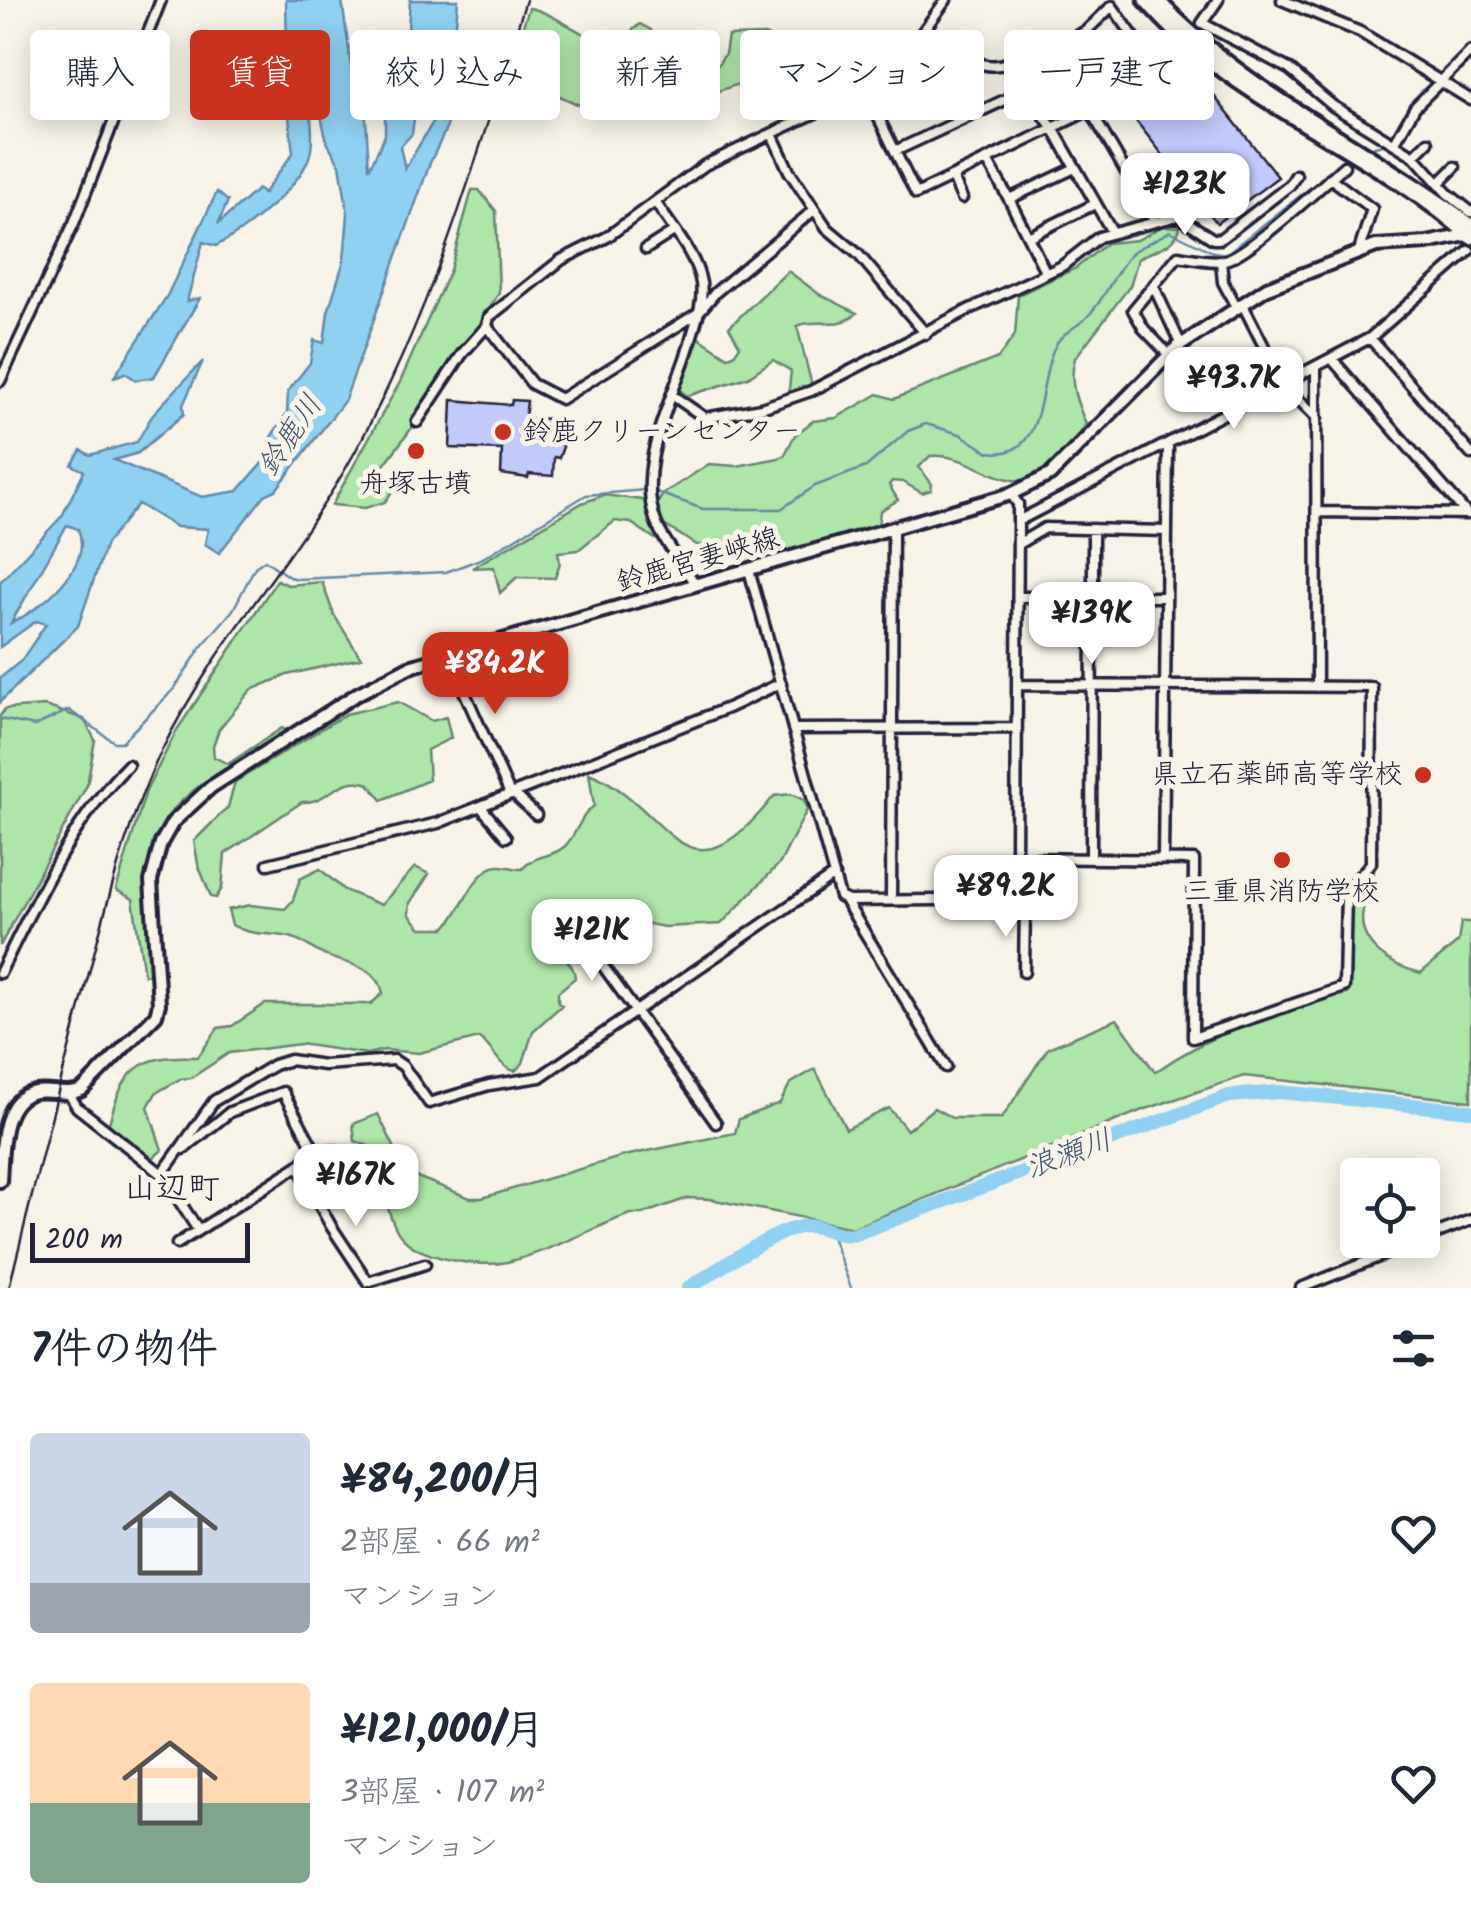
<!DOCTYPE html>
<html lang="ja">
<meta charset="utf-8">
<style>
:root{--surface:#fff;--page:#f2f2f3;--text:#1f2937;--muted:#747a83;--accent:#c8321e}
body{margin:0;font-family:Kalam,"Klee One",sans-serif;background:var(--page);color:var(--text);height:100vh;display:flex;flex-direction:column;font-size:38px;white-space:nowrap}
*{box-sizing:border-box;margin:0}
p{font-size:32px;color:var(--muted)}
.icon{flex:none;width:55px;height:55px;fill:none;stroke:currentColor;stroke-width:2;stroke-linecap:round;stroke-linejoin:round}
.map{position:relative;height:1288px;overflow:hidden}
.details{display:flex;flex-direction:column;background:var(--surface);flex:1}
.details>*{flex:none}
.guide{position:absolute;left:30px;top:30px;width:1412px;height:90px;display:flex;gap:20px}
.buttons{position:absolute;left:1340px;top:1158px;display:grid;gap:20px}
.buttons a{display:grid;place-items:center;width:100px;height:100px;border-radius:10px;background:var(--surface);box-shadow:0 5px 25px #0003;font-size:50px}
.scale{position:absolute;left:30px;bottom:25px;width:220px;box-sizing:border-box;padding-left:10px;border:5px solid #22223b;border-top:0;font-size:28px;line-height:35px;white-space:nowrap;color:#22223b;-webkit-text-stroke:8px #f7f3e8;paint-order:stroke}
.price{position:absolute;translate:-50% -85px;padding:0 22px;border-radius:20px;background:#fff;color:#222;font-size:32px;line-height:65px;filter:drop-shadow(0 2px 5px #0008)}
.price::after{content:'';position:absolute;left:50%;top:60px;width:30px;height:22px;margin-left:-15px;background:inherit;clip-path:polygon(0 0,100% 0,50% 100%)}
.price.active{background:var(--accent);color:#fff}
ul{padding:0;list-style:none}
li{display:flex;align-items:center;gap:30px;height:250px;padding:0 30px}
li span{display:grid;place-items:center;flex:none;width:280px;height:200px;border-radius:10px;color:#555}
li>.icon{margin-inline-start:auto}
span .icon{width:120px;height:120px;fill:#fffc;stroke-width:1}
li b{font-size:42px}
h2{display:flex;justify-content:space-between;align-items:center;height:120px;padding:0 30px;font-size:42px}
.pill{padding:0 35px;border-radius:10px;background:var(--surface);box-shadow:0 5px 25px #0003;font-size:35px;line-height:90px}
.pill.active{background:var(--accent);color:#fff}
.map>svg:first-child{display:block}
.green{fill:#aee5a8;stroke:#688472;stroke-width:2.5}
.water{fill:#90d0f1;stroke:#648aa8;stroke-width:2.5;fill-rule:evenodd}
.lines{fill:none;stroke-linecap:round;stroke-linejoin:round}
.stream{stroke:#648aa8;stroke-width:2.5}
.river{stroke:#90d0f1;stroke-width:14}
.building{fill:#c2c9fb;stroke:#22223b;stroke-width:2.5}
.minor-casing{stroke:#22223b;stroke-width:15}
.major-casing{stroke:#22223b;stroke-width:18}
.highway-casing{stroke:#22223b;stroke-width:19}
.minor{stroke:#f7f3e8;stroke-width:8}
.major{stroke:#f7f3e8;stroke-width:10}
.highway{stroke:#f7f3e8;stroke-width:11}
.rail{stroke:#22223b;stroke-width:2.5}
.poi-dot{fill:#c8321e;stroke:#f7f3e8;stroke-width:4}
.labels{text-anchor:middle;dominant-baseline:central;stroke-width:10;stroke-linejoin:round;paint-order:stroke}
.poi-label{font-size:28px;fill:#22223b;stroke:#f7f3e8}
.street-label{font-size:28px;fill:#22223b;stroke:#f7f3e8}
.water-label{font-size:30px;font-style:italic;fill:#435672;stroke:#f7f3e8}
.quarter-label{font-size:32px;fill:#22223b;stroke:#f7f3e8}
</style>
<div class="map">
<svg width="1471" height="1288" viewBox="0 0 1471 1288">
<rect width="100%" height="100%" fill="#f7f3e8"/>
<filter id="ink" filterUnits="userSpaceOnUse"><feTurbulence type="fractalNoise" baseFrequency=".01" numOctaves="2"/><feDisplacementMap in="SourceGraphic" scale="20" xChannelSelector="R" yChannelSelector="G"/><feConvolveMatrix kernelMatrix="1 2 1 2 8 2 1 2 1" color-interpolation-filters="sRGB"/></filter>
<g filter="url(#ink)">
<!-- green -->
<path class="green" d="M529,8c20,2 57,31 83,39l28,-23 11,6 1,6c-23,49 33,44 63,33l10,-15 3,-18 37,-1 15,8 -11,20 -16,16 -86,30 -52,-6 -36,2 -34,-16 -9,6 -33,-10z
M472,190h7l17,21 3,82 -59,97 -64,86 16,16 -7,10 -20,6 -33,-3 68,-123 50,-112z
M1163,226l17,1c-5,21 -25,21 -42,32l-8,27 -55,72c-7,24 2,45 11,66 -13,22 -42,62 -73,56 -29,-5 -51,-27 -83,-24l-11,11 13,17 -1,6 -9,3 -19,-11 -11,-1 -3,4 9,15 -18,11 -2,17 -118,33 -31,-12 -32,-4 -38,-23 -2,-18 6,-10 46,-30 28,2 42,-8 5,-2 11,-21 18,-14 23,-3 42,-24 16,5 104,-41 17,-23 3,-40 58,-27 31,-25 30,-3z
M788,271l31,23 38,19c-18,18 -39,4 -60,13l15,60 -6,8 -18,4 3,-27 -18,-11 -25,17 -61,19 -7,-6 19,-52 29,19 6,-2 6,-9 -11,-19z
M604,495l45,6 16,39 -5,2 -29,-19 -16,-2 -37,29 -20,2 2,11 -5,15 -38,-1 -17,16 -6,-26 -22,1 110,-65z
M277,580l11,5 34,-3 12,33 27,43 -74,17 -36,15 -32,39 -6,17 1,11 14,7 54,-36 6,4c-39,24 -112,57 -129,100 -17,44 -10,96 -8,141l-7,2 -11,-76 -17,-9 30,-99 31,-61z
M398,702l34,19 14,-4 5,21 -24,12 2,30 -47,20 -13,-16c-29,-11 -41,20 -67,18l-77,52 -3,34 -6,10 -5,-1 -13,-33 -4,-23 34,-34 7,-25 111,-68z
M45,706l39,13 11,21 -8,45 -87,161v-230l5,-7z
M589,773c84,33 92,140 185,23l17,-2 13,6 3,10 -27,53 -59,61 -57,3 -34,-7 -14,-8 -27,4 -4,10 -28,18c2,14 18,18 18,34l-17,14v11l4,2 -29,26 -10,32 -8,8c-17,-4 -21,-23 -36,-33l-60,15 -35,-3 -17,4 -67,-10 -71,9 -38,25 -11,1 -24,14 -8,14 14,43 -10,9 -44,-32c15,-58 29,-73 90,-70l20,-29 14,-2 33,-22h106l12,-11c-6,-30 -41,-28 -63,-40 -9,-4 -16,-12 -27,-15 -21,-6 -41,-1 -61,-13l-4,-15 22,-5 35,4 8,-9 7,-21 20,-10 24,21 37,15 34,-38 14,7 -19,29 -1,11 12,14h24c17,-15 29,-60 53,-62 8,-1 16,3 24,3 17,-17 29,-10 43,-23 13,-13 15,-31 29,-40z
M1374,872c-2,14 -9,25 -11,38 -7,36 29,56 58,63l37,-31 3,-20h10v179l-227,-25 -104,35 -287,117 -143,-29 -22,-1 -46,16h-12c-40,15 -81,38 -123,48 -28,6 -89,-3 -107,-27 -12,-14 -22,-68 -27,-87l-18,-7 -2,-17 25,-10 29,59 63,25h12l142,-42 111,-23 4,-14 41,-16 10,-19 25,-15 31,60 43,-21 18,22 27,-22 18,10h50l46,-70 69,-29 38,53c60,-41 121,-63 192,-78l4,-101z"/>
<!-- water -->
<path class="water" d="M286,0h56l13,95 11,23 3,51 16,-34v-32l22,-57 3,-46h48l-11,127 -17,36 -85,237 -69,90 -11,5 -46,58 -14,-9 3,-15 -32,-2 -38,-23 -32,40 -28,82 -78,76v-24l21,-17 25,-37 -10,-3 -36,26v-65l62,-66 22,-45 -12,-6 9,-15 9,5 47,-13 16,-28 50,-53 -20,44 1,9 -46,39 -24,7 88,37 36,-6 32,-37 1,-17 16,-24 1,-22 22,-28 4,-23 10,3 4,-31 16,-52 4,-46 -8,-49 -13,-23 -14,-61c-7,25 2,46 -2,69 -6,35 -66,81 -95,96l-13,-4 -16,59 13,-3 -46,79 -18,3 -11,-7 -11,4 53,-81 50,-104 11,9 -10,23 40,-35 5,5 30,-41 -5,-45zM433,74l6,38 -34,57 -5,-22 12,-13 7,-53zM67,525l11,4c16,37 -38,81 -67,94z"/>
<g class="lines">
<!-- stream -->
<path class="stream" d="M1364,150l22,-6
M653,491l50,18h78l34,-23 51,-19 42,-36 18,-7 34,10 28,18c64,10 47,-82 71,-112 8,-10 20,-14 29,-24 18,-18 26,-44 44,-63 6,-6 28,-15 38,-22l43,21 13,2 122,-96
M0,719l35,7 34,-16 45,32h8l52,-53 28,-43 31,-36 22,-43 10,-7 24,17 9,2 148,-7 37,-14 103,-63 59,-5
M831,1234l20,54"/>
<!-- river -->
<path class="river" d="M688,1288c27,-16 93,-63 121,-62 17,0 25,11 46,8l374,-138 50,-4 192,19"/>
</g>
<!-- building -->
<path class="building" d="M1192,68l86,109 -61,46 -85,-107z
M452,400l59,5 1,-5 15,1 -2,17 31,1 -2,25h10l-5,14 -5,-1 -1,19 -24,-2 -1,4 -27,-4 1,-24 -52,-2z"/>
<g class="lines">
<!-- minor casing -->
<g class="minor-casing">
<path id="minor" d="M1218,0l-16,23 87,46 44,37 81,50 33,37 24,19
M1282,0l78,32 111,68
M926,31l19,22c22,2 39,19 62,10l47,67 58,102
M1007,63l33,-19 13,4 33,-17 26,-25 32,45 -103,60
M772,134l17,37 38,57 31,26 68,80
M1394,144l21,-37 56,-56
M895,151l131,-61
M1414,156l14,-14
M988,162l21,37
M1075,168l-66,31 19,38 67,-33
M953,178l9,20
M1330,178l42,31 -13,42
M1439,183l16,-16
M656,203c15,24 40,51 45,80 3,20 -6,41 -11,60 -16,55 -58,125 -32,184 10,20 25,39 38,58
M814,210l-98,82 -18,21 -137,86 -29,-15 -45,-58 2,-9 72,-57 46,-23 98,-72 138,-65 73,-59 30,-41
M1155,222l23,-6 35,23h7l70,-54 6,-10
M1028,237l18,36
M646,249l28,-18
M1221,261l2,21 13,25
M1154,287l27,58
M1242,303l41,81 34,34
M1370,338l101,116
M1169,355l-25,-26 -11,-19 45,-54c14,2 34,7 47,4 25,-7 97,-74 119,-94
M1332,359l135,155
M1316,367l1,320
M0,381l74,-158 87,-223
M672,395l33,23 56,-10 50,-17 159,-82 92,-43 37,-29 56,-15 -65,-112 -174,84 -54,-110
M417,422l45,-68 25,-28
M1011,494l7,10v17l-2,337 178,2 -1,178 151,-51 2,-95 25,-29 1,-176 -354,-2
M1318,512l150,2
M1018,521l352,-183 99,-87
M1093,529v69
M1018,544l27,-16 122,3
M749,570l91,327 8,4 173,-2
M1018,597h148
M448,655l62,139
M793,729l224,-1
M513,793l23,22
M481,807l25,30
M1021,858v41l4,6 -1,67
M1091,858l1,-260
M1163,859l5,-413
M268,864l170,-41 292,-116 51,-24
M845,900l101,167
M891,900l2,-370
M580,934l136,189
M0,973c36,-72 71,-150 128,-208
M69,1094l8,13 85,67 36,56
M315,1151h23
M298,1166l33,60 37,56 57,-18
M162,1174l52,-73 60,-36 16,-5 34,5 70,-5 9,6 26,37 60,-18 51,-8 294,-202
M1422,1239l49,-19
M177,1244l121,-78 17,-15 -32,-59 -53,20 -46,37
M1301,1288l120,-48"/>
</g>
<!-- major casing -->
<g class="major-casing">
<path id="major" d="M0,1181c2,-28 0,-83 35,-89 17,-3 31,5 47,-2l74,-75 3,-11 -8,-123 10,-38 12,-21 38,-35 146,-93 52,-27 602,-173 39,-19 125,-126 92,-61 109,-42 51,-3 44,-9"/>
</g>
<!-- highway casing -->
<g class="highway-casing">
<path id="highway" d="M1145,0c88,104 227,148 326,238
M1158,0c88,94 211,147 313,225"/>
</g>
<!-- minor -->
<use href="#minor" class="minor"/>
<!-- major -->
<use href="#major" class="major"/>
<!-- highway -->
<use href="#highway" class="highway"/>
<!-- rail -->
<path class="rail" d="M9,1288c26,-105 52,-211 80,-315 20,-76 38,-153 73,-223 52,-107 136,-194 193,-298 78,-143 123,-297 171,-452"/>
</g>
</g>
<!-- markers -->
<g class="poi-dot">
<circle cx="503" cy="432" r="10"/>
<circle cx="416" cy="451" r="10"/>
<circle cx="1423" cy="775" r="10"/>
<circle cx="1282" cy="860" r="10"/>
</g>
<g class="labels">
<!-- poi labels -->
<g class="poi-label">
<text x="523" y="432" text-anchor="start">鈴鹿クリーンセンター</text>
<text x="416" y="484">舟塚古墳</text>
<text x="1403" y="775" text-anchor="end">県立石薬師高等学校</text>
<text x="1282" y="892">三重県消防学校</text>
</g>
<!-- street labels -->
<g class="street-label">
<text transform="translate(698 561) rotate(-16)">鈴鹿宮妻峡線</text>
</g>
<!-- water labels -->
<g class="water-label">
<text transform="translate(291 436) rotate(-56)">鈴鹿川</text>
<text transform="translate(1069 1155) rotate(-20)">浪瀬川</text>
</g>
<!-- quarter labels -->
<g class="quarter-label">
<text x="172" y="1189">山辺町</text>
</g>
</g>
</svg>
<div class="buttons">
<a><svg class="icon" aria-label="locate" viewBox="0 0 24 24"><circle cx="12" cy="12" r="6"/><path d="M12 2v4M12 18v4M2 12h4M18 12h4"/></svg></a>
</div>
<div class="scale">200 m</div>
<b class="price" style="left:1185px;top:238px">¥123K</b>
<b class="price" style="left:1234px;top:432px">¥93.7K</b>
<b class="price" style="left:1092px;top:667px">¥139K</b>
<b class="price active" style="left:495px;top:717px">¥84.2K</b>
<b class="price" style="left:1006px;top:940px">¥89.2K</b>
<b class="price" style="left:592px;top:984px">¥121K</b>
<b class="price" style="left:356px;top:1229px">¥167K</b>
<div class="guide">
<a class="pill">購入</a>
<a class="pill active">賃貸</a>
<a class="pill">絞り込み</a>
<a class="pill">新着</a>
<a class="pill">マンション</a>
<a class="pill">一戸建て</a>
</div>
</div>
<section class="details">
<h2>7件の物件<svg class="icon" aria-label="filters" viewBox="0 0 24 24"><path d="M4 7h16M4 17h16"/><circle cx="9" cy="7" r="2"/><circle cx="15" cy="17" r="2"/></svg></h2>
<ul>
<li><span style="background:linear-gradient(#c9d6e8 75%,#9aa5b1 0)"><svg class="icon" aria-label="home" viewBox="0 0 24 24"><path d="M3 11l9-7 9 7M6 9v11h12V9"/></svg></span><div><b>¥84,200/月</b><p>2部屋 · 66 m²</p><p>マンション</p></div><svg class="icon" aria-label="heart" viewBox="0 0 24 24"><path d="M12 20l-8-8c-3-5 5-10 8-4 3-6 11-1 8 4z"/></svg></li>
<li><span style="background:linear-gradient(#ffd9b3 60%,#7fa58c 0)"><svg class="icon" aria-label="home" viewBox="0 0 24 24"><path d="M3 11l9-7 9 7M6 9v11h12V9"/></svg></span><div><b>¥121,000/月</b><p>3部屋 · 107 m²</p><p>マンション</p></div><svg class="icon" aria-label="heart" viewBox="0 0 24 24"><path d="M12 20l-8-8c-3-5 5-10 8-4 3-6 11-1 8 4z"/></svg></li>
</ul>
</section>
